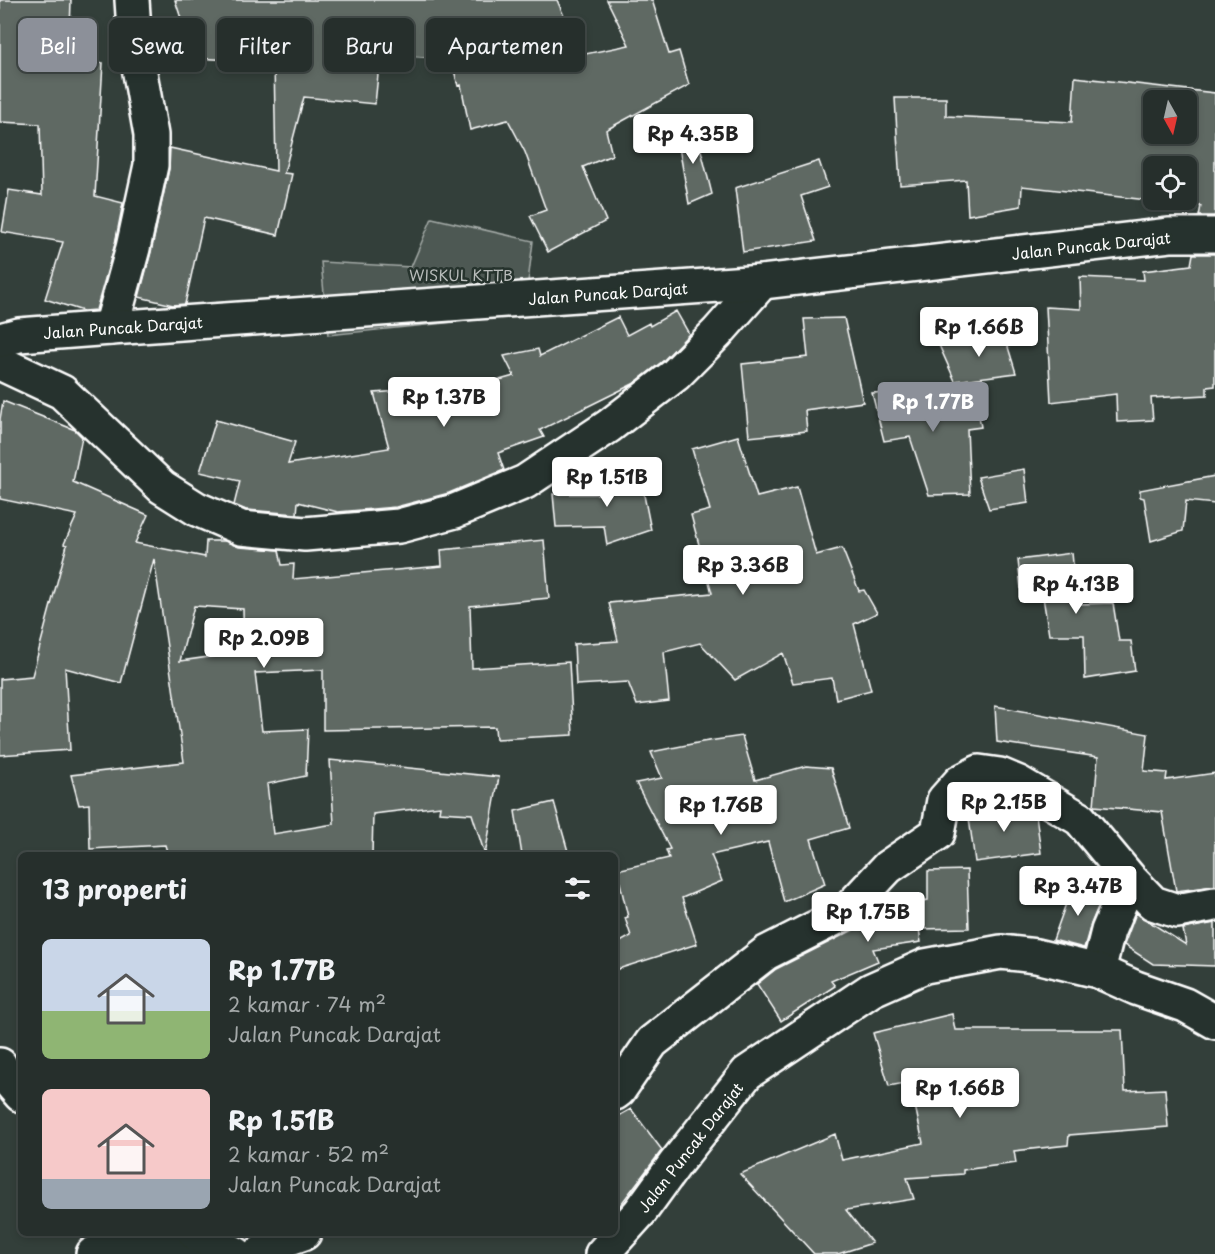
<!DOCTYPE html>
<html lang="id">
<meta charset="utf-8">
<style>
:root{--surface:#262f2c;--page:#323b38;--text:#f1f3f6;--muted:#a4a9a9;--line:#424a48;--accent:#8c9099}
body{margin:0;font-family:"Playpen Sans",sans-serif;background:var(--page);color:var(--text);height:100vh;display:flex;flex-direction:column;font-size:22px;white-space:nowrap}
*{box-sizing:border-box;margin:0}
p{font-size:20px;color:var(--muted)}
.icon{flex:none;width:33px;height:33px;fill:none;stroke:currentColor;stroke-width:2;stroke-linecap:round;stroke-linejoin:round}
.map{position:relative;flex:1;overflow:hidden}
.drawer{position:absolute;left:18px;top:852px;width:600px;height:384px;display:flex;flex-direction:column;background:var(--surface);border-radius:9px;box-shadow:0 3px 9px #0003,0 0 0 2px var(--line)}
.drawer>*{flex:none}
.guide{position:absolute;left:18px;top:18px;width:600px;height:54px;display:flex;gap:12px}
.needle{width:39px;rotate:172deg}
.controls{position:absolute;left:1143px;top:90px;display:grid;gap:12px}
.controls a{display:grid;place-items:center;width:54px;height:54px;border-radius:9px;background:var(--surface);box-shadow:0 3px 9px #0003,0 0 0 2px var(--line);font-size:30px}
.price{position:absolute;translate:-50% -51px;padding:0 14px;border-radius:6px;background:#fff;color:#222;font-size:20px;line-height:39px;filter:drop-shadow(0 2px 3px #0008)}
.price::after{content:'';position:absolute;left:50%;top:36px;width:18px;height:14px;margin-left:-9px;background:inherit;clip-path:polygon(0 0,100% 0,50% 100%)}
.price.on{background:var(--accent);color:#fff}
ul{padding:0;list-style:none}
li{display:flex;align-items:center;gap:18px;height:150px;padding:0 24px}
li span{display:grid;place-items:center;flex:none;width:168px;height:120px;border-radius:9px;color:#555}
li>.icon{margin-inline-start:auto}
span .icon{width:72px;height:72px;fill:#fffc;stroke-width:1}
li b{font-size:26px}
h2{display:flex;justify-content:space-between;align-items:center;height:72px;padding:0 24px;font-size:26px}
.pill{padding:0 21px;border-radius:9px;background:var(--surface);box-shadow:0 3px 9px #0003,0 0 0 2px var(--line);font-size:21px;line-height:54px}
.pill.on{background:var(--accent);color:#fff}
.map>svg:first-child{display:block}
.green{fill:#4d5853;stroke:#a6aca9;stroke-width:1.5}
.building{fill:#5f6964;stroke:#fff;stroke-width:1.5;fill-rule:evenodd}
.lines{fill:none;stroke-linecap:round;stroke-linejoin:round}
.minor-casing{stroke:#fff;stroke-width:38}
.tertiary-casing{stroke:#fff;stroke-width:38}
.minor{stroke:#26332d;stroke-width:33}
.tertiary{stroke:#26332d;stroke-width:33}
.labels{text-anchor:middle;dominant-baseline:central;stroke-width:5;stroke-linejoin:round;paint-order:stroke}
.street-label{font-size:15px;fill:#fff;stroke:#26332d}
.park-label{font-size:15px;fill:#b8bcba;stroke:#26332d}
</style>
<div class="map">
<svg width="1215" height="1254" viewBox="0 0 1215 1254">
<rect width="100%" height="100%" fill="#333f3a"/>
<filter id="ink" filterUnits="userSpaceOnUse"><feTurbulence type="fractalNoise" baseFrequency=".0167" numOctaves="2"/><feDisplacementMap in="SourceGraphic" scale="12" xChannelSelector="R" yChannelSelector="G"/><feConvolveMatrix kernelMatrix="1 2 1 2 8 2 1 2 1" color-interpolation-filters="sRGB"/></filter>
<g filter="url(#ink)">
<!-- green -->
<path class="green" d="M432,218l101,23 -9,74 -196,20 -7,-73 90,5z"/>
<!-- building -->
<path class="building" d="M0,0h71l-2,61 34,2 -8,133 28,7 -8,41 -19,66 -13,1 -38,-12 18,-57 -61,-10 7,-42 33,5 -2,-71 -40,-2z
M175,0h382l24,55 48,-10 -22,-45h45l17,54 10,-3 10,34 -83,45 6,25 -29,12 23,54 -58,31 -18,-36 16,-6 -21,-58 -17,-32 -38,10 -9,-45 -3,1 -7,-28 -71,-3 -5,49 -71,-7 -20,76 8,1 -14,61 -74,-17 -19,86 -12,1 -34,-8 12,-45 18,-83 1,-21 106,23 -2,-109 -80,-4z
M1075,77l140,16v123h-16l2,-10 -179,-20 -1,20 -53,9 -2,-35 -66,5 -5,-87h51v18l126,6zM1154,100h32v34h-32zM1154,166h32v34h-32z
M695,126l17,68 -23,10 -13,-74z
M819,161l9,26 -27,9 15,45 -73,11 -8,-64z
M1193,254h22v132l-8,1v8l-56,3 2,22 -36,2 -1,-28 -65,8 -5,-95 35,2 -1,-32 64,3 -1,-9 48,-6z
M676,311l13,23 -26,27 -30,23 -93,46 4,7 -46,16 6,17 -55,23 -53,14 -58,5 -40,-10 -1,12 -51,-4 -12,-5 6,-24 -40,-9 16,-52 79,22 -7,22 101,-16 -15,-55 38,-3 2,14 100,-28 -10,-20 34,-7 2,7 78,-39 9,18 22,-12 1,3z
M844,318l19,84 -58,8 2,21 -58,6 -7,-73 66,-7 -4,-38z
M1004,334l12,39 -61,8 -16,-36z
M974,388l7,39 -14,2 3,65 -41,1 -19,-58 -26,4 -12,-48z
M3,401l72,29 7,7 -9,45 75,33 -13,28 70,14 1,-16h19l14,6 40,3 3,15 12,-1 -1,15 149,-13 -1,-16 103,-10 5,58 -79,8 2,62 97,-6 4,73 -77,4 -1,-12 -172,3v-60l-68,3 7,58 46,-2 -2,47 -39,8 6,50 61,-10 -4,-64 169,17 -14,78 -13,-41 -33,-2 1,-6 -67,8 -1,41h-204l-3,-10 -75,4 -1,-45 -10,1 -8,-30 113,-13 -30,-203 -33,124 -56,-15 5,82 -70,5v-76l32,-3 35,-131 -3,-1 13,-29 -77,-16v-80zM194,606l49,3 1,43 -64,9z
M738,436l19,61 40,-10 19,68 26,-7 17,43 5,-1 13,23 -23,11 17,66 -35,9 -4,-21 -39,5 -10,-30 -48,27 -35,-37 -36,9 5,49 -32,4 -9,-23 -52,3 -2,-41 44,-3 -9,-38 103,-10 -21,-78 19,-5 -18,-61z
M1024,469l4,34 -39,6 -11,-32z
M640,475l11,55 -44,15 -3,-19 -48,1 -3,-33h45l-3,-18z
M1215,476v28l-29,-3 -3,30 -32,10 -7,-43 -4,-1v-7z
M1072,553l5,51 36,-1 6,38h12l4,30 -50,8 -1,-44h-35l-6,-38 -21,2 -4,-39z
M995,706l153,28 -4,37 23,2 -1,7 49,-7v113l-39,5 -14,-79 -68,-6 4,-49 -101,-15z
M742,736l13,44 51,-14 25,2 18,60 -38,11 14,45 -41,18 -16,-60 -57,13 11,26 -40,17 15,46 -82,26v-25l16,-9 -6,-18 3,-1 -11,-47 52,-12 -3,-8 4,-1 -34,-66 26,-5 -11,-26 51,-10z
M554,802l15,53h-47l-7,-44z
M1018,804l18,11 5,38 -66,9 -7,-51z
M967,870l2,58 -50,1 2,13 -48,7 5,12 -47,20 4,5 -54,35 -24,-37 19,-15 77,-39 11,-9 23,-11v-4l41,-6v-29z
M1073,884l30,11 -12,29 -7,24 -31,-8z
M1136,913l4,3 46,29 -3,-16 32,-6v43l-62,-2 -29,-19z
M952,1014l3,16h167l3,61 40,-2 3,38 -99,8 -1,10 -54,6 2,12 -53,7v4l-56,4 7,21 -68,11 26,33 -34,11h-24l-74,-80 95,-40 7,26 81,-17 -13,-61 -21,4 -16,-53z
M631,1109l31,41 -47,62v-94z"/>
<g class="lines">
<!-- minor casing -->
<g class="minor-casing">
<path id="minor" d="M111,328l22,-80 18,-83v-30l-16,-90 -3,-45
M0,363l62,29 100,95 35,22 44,19 64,6 94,-8 56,-15 70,-29 84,-56 66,-51 42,-42 45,-51
M1098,971l10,-40 22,-52
M615,1093l4,-3 33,-48 114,-89 79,-40 43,-46 50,-34 6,-33 16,-18 19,-10 21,3 19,8 61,36 50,60 23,24 24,8 38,-7
M93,1254l24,-9 40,-2 40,11
M259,1254l17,-11 28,-10"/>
</g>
<!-- tertiary casing -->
<g class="tertiary-casing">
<path id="tertiary" d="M0,340l19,-5 92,-7 651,-46 408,-47h45
M0,1065l8,15 13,15
M195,1233l41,21
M602,1254l38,-42 35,-48 72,-91 124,-83 54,-24 76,-14 35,4 62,15 38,17 49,17 30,17"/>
</g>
<!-- minor -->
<use href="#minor" class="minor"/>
<!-- tertiary -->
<use href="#tertiary" class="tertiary"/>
</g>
</g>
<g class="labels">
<!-- street labels -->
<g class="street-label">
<text transform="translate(1091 245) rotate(-6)">Jalan Puncak Darajat</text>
<text transform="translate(608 293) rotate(-4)">Jalan Puncak Darajat</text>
<text transform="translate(123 327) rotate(-4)">Jalan Puncak Darajat</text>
<text transform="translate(690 1147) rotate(-52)">Jalan Puncak Darajat</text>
</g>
<!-- park labels -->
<g class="park-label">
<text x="461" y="274">WISKUL KTTB</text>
</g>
</g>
</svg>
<div class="controls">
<a><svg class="needle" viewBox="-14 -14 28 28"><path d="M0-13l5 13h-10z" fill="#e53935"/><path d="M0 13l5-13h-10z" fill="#a4a9a9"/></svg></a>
<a><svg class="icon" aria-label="locate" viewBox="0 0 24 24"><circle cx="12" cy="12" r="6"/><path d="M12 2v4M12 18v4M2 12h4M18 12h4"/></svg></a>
</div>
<b class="price" style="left:693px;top:165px">Rp 4.35B</b>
<b class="price" style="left:979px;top:358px">Rp 1.66B</b>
<b class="price" style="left:444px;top:428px">Rp 1.37B</b>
<b class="price on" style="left:933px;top:433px">Rp 1.77B</b>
<b class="price" style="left:607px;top:508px">Rp 1.51B</b>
<b class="price" style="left:743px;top:596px">Rp 3.36B</b>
<b class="price" style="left:1076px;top:615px">Rp 4.13B</b>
<b class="price" style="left:264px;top:669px">Rp 2.09B</b>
<b class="price" style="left:1004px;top:833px">Rp 2.15B</b>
<b class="price" style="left:721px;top:836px">Rp 1.76B</b>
<b class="price" style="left:1078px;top:917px">Rp 3.47B</b>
<b class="price" style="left:868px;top:943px">Rp 1.75B</b>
<b class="price" style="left:960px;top:1119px">Rp 1.66B</b>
<div class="guide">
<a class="pill on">Beli</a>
<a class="pill">Sewa</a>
<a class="pill">Filter</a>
<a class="pill">Baru</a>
<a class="pill">Apartemen</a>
</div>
<section class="drawer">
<h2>13 properti<svg class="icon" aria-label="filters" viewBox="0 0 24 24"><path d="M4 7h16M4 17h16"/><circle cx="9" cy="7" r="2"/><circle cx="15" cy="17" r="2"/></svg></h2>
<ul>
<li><span style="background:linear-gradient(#c9d6e8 60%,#8fb573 0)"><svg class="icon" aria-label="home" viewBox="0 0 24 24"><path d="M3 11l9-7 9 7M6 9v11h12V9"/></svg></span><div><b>Rp 1.77B</b><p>2 kamar · 74 m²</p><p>Jalan Puncak Darajat</p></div></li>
<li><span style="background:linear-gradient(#f6c9c9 75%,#9aa5b1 0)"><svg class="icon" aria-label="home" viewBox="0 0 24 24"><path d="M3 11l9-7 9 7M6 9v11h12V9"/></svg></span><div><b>Rp 1.51B</b><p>2 kamar · 52 m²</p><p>Jalan Puncak Darajat</p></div></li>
</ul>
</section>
</div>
